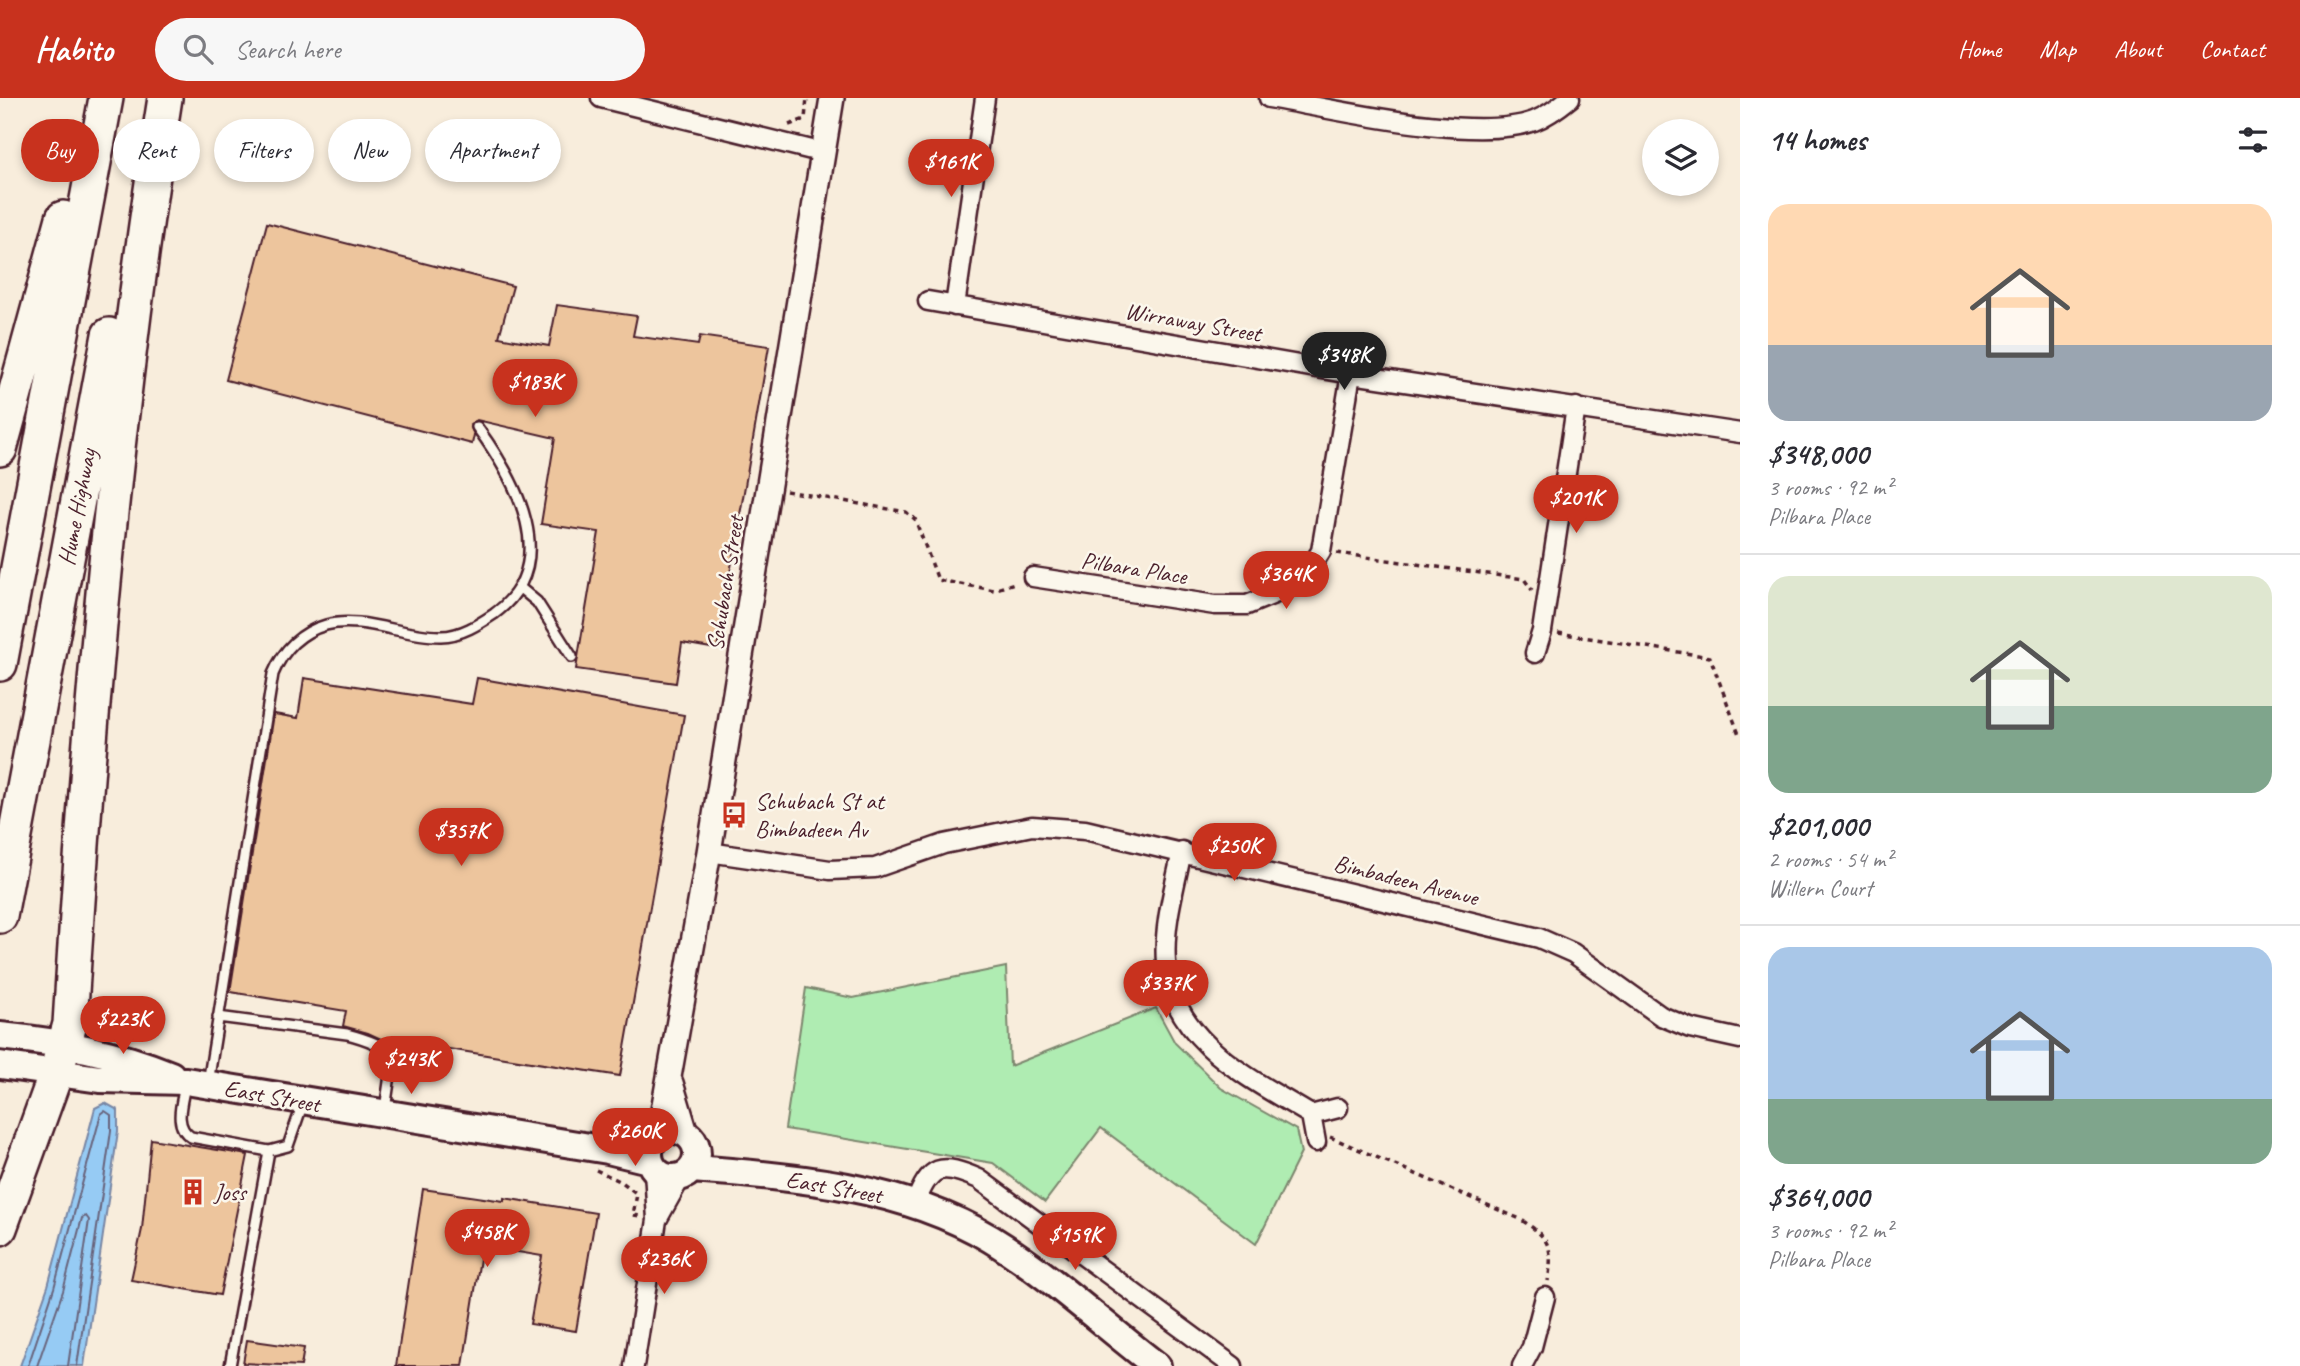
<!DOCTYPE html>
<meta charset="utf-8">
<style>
:root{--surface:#fff;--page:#f7f7f7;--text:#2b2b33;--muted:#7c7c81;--line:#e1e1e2;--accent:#c8321e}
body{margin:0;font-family:Caveat,sans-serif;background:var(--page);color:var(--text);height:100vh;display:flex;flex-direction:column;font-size:26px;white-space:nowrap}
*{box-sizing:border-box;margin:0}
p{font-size:23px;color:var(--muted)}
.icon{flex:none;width:38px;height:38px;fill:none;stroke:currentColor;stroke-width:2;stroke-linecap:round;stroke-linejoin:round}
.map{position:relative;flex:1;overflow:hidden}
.side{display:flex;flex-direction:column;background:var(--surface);width:560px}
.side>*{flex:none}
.top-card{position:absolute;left:21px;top:21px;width:665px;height:63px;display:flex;gap:14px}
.tools{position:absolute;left:1642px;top:21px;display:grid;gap:14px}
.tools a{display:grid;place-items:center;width:77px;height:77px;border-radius:50%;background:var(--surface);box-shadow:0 4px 10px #0003;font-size:35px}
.price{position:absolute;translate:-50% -60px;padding:0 16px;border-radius:24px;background:var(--accent);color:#fff;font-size:23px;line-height:46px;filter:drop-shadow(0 2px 4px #0008)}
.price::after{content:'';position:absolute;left:50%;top:42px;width:21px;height:16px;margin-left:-10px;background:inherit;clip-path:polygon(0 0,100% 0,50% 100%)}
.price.selected{background:#222;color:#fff}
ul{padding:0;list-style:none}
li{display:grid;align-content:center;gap:14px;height:371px;padding:0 28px}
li+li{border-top:2px solid var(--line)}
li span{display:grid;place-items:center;height:217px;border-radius:21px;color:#555}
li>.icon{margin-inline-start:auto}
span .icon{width:126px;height:126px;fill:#fffc;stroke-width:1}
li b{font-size:30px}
h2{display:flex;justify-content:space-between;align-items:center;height:84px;padding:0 28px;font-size:30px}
.chip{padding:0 24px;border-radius:32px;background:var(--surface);box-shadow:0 4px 10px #0003;font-size:24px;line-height:63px}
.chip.selected{background:var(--accent);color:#fff}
header{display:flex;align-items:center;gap:42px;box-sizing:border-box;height:98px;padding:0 35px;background:var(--accent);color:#fff}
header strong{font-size:33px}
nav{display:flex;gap:38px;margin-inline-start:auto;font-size:24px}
.search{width:490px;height:63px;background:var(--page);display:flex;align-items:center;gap:18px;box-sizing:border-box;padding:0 24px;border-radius:38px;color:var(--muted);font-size:26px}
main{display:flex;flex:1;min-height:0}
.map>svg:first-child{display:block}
.green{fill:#afecb2;stroke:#7c866e;stroke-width:2}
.water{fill:#96cbf4;stroke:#7886a4;stroke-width:2}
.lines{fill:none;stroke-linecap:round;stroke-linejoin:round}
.shore{stroke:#68647b;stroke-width:2}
.building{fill:#edc59d;stroke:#4a1f2b;stroke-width:2}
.service-casing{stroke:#4a1f2b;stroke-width:14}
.minor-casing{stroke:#4a1f2b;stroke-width:23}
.tertiary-casing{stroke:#4a1f2b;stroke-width:28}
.secondary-casing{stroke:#4a1f2b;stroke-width:32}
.motorway-casing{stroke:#4a1f2b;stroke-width:38}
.path{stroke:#4a1f2b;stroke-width:3.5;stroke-dasharray:5 5;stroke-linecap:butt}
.service{stroke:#fbf7ec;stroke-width:9}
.minor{stroke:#fbf7ec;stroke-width:18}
.tertiary{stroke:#fbf7ec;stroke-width:23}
.secondary{stroke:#fbf7ec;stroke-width:26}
.motorway{stroke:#fbf7ec;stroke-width:33}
.labels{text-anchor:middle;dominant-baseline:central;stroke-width:5;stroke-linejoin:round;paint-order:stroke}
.street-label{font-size:24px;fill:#4a1f2b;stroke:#fbf7ec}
.poi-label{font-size:24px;fill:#4a1f2b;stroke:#fbf7ec;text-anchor:start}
</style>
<header>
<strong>Habito</strong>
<div class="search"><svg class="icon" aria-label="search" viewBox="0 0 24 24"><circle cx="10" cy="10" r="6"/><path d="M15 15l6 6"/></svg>Search here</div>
<nav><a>Home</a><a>Map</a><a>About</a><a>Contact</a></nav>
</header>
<main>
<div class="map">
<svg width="1740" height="1268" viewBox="0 0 1740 1268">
<rect width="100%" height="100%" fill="#f8eddc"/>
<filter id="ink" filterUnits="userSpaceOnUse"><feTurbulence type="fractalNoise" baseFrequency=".0143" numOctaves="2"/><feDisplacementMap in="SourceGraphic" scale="14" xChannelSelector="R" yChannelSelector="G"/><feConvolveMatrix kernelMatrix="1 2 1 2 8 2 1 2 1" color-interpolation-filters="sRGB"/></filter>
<g filter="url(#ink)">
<!-- green -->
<path class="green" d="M1006,869l4,99 146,-58 19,35 46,45 75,42 5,23 -45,91 -155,-116 -56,74 -52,-39 -208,-34 21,-141 47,10z"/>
<!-- water -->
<path class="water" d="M105,1005l13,7v21l-34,235h-64l28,-80 47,-178z"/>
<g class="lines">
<!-- shore -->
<path class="shore" d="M28,1268l26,-78 47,-174 4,-3 6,4v16l-34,235
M37,1268l26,-75 19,-73 4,-2 3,4 -21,146"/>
</g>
<!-- building -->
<path class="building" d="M267,125l246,63 -14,51 50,9 8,-41 80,11 -4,20 65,9 2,-9 69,10 -52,303 -35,-6 -6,40 -100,-14 23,-137 -58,-8 14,-86 -78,-18 -7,5 4,10 -2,9 -246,-64z
M304,580l168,26 5,-26 207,37 -64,361 -197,-31 -3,12 -52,-24 -25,-7 3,-15 -116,-19 44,-278 24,4z
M151,1041l97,16 -28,140 -89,-15 11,-51z
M423,1091l81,12v-3l92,15 -20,118 -46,-7 12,-68 -60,-10 -19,120h-67z
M247,1242l57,8 -3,18 -58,-3z"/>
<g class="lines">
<!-- service casing -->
<g class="service-casing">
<path id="service" d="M519,489l18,15 35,55
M218,919l129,17c58,15 43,26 38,78
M208,985l65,-409c10,-24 28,-42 53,-49 36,-10 78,12 115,11 20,0 38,-12 53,-22 69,-50 22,-134 -17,-187
M185,987c-3,18 -12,41 6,52l78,14 19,-5 15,-43
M230,1268l39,-215"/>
</g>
<!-- minor casing -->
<g class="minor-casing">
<path id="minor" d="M601,0l223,55
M1269,0c66,11 204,45 265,23 13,-5 25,-14 36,-23
M928,203l423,73 389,59
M955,208l30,-208
M1033,479l182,28h32l37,-15 32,-31 5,-8 30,-177
M1535,555l7,-22 34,-224
M1182,753c-7,35 -19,75 -16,111 5,80 86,117 145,153l27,-7
M709,754l121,18 45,-2 69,-24 88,-18 53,4 454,108 34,15 88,63 29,12 50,11
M1311,1017l5,27
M915,1106c15,-39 25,-42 64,-25l254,187
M657,1122l24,-43
M634,1268l23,-146 -3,-50
M1522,1268l10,-19 13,-50"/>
</g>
<!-- tertiary casing -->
<g class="tertiary-casing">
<path id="tertiary" d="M671,985l15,50
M659,1035l50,-281 123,-754"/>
</g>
<!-- secondary casing -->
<g class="secondary-casing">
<path id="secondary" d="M0,938c60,6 115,16 171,39
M0,967l100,14 86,2 422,69 41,10
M649 1056a24 24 0 1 1 48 0a24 24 0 1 1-48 0Z
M692,1071c100,7 211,17 299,70 59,36 111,85 166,127"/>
</g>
<!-- motorway casing -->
<g class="motorway-casing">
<path id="motorway" d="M0,351l63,-231
M0,566l106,-566
M0,818l109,-581
M0,1130l56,-155 14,-49c19,-311 46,-619 95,-926"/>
</g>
<!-- path -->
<path class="path" d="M789,27l16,-6 2,-21
M786,393l120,21 9,7 23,61 56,10 23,-8
M1337,455l187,26 8,11
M1558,535l152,24 30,80
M626,1032l16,-10
M1330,1039l190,82c29,19 34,27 28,62
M596,1072l26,12 15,12 -4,21 7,1"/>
<!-- service -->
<use href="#service" class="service"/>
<!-- minor -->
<use href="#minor" class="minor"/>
<!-- tertiary -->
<use href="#tertiary" class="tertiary"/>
<!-- secondary -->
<use href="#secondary" class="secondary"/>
<!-- motorway -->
<use href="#motorway" class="motorway"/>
</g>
</g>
<!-- icons -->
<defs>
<g id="bus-bare" transform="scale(2.1)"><path d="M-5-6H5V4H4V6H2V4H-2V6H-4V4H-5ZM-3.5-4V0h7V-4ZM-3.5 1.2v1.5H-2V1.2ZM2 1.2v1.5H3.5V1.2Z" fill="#c8321e" stroke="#fbf7ec" stroke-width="2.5" paint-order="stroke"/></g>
<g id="building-bare" transform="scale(2.1)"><path d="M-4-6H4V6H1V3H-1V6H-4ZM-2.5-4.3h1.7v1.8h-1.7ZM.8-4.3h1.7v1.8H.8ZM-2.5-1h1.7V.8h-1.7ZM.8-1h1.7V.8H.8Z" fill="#c8321e" stroke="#fbf7ec" stroke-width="2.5" paint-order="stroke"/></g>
</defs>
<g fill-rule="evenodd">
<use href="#bus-bare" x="734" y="717"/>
<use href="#building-bare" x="193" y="1094"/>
</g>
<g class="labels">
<!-- street labels -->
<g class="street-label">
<text transform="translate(1193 224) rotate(10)">Wirraway Street</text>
<text transform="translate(77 409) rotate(-79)">Hume Highway</text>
<text transform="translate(1134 470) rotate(9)">Pilbara Place</text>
<text transform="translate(725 485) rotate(-81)">Schubach Street</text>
<text transform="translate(1406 782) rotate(14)">Bimbadeen Avenue</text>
<text transform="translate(272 998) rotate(10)">East Street</text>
<text transform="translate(834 1089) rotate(10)">East Street</text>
</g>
<!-- poi labels -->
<g class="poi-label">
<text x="755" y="703">Schubach St at<tspan x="755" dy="28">Bimbadeen Av</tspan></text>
<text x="214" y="1094">Joss</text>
</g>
</g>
</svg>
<div class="tools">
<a><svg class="icon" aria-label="layers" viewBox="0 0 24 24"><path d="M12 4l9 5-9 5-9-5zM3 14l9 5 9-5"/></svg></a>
</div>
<b class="price" style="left:951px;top:101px">$161K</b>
<b class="price selected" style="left:1344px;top:294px">$348K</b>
<b class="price" style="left:535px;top:321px">$183K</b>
<b class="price" style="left:1576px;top:437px">$201K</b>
<b class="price" style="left:1286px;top:513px">$364K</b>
<b class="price" style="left:461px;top:770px">$357K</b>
<b class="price" style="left:1234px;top:785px">$250K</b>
<b class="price" style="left:1166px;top:922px">$337K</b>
<b class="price" style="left:123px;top:958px">$223K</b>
<b class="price" style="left:411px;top:998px">$243K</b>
<b class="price" style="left:635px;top:1070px">$260K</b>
<b class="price" style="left:487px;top:1171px">$458K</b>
<b class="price" style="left:1075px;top:1174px">$159K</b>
<b class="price" style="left:664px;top:1198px">$236K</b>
<div class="top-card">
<a class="chip selected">Buy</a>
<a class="chip">Rent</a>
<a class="chip">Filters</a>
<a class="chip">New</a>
<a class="chip">Apartment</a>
</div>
</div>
<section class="side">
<h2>14 homes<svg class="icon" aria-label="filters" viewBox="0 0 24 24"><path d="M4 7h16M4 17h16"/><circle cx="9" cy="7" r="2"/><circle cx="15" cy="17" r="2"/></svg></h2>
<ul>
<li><span style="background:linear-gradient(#ffd9b3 65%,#9aa5b1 0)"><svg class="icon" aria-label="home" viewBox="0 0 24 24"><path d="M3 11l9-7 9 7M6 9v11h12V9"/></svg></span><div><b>$348,000</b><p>3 rooms · 92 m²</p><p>Pilbara Place</p></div></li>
<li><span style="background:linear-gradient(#dfe7d0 60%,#7fa58c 0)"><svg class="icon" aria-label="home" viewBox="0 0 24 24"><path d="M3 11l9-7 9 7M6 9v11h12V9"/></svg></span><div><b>$201,000</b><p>2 rooms · 54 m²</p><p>Willern Court</p></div></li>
<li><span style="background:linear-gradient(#a9c7e8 70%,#7fa58c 0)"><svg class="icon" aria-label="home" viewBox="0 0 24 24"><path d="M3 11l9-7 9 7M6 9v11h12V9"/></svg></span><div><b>$364,000</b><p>3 rooms · 92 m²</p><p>Pilbara Place</p></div></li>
</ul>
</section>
</main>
